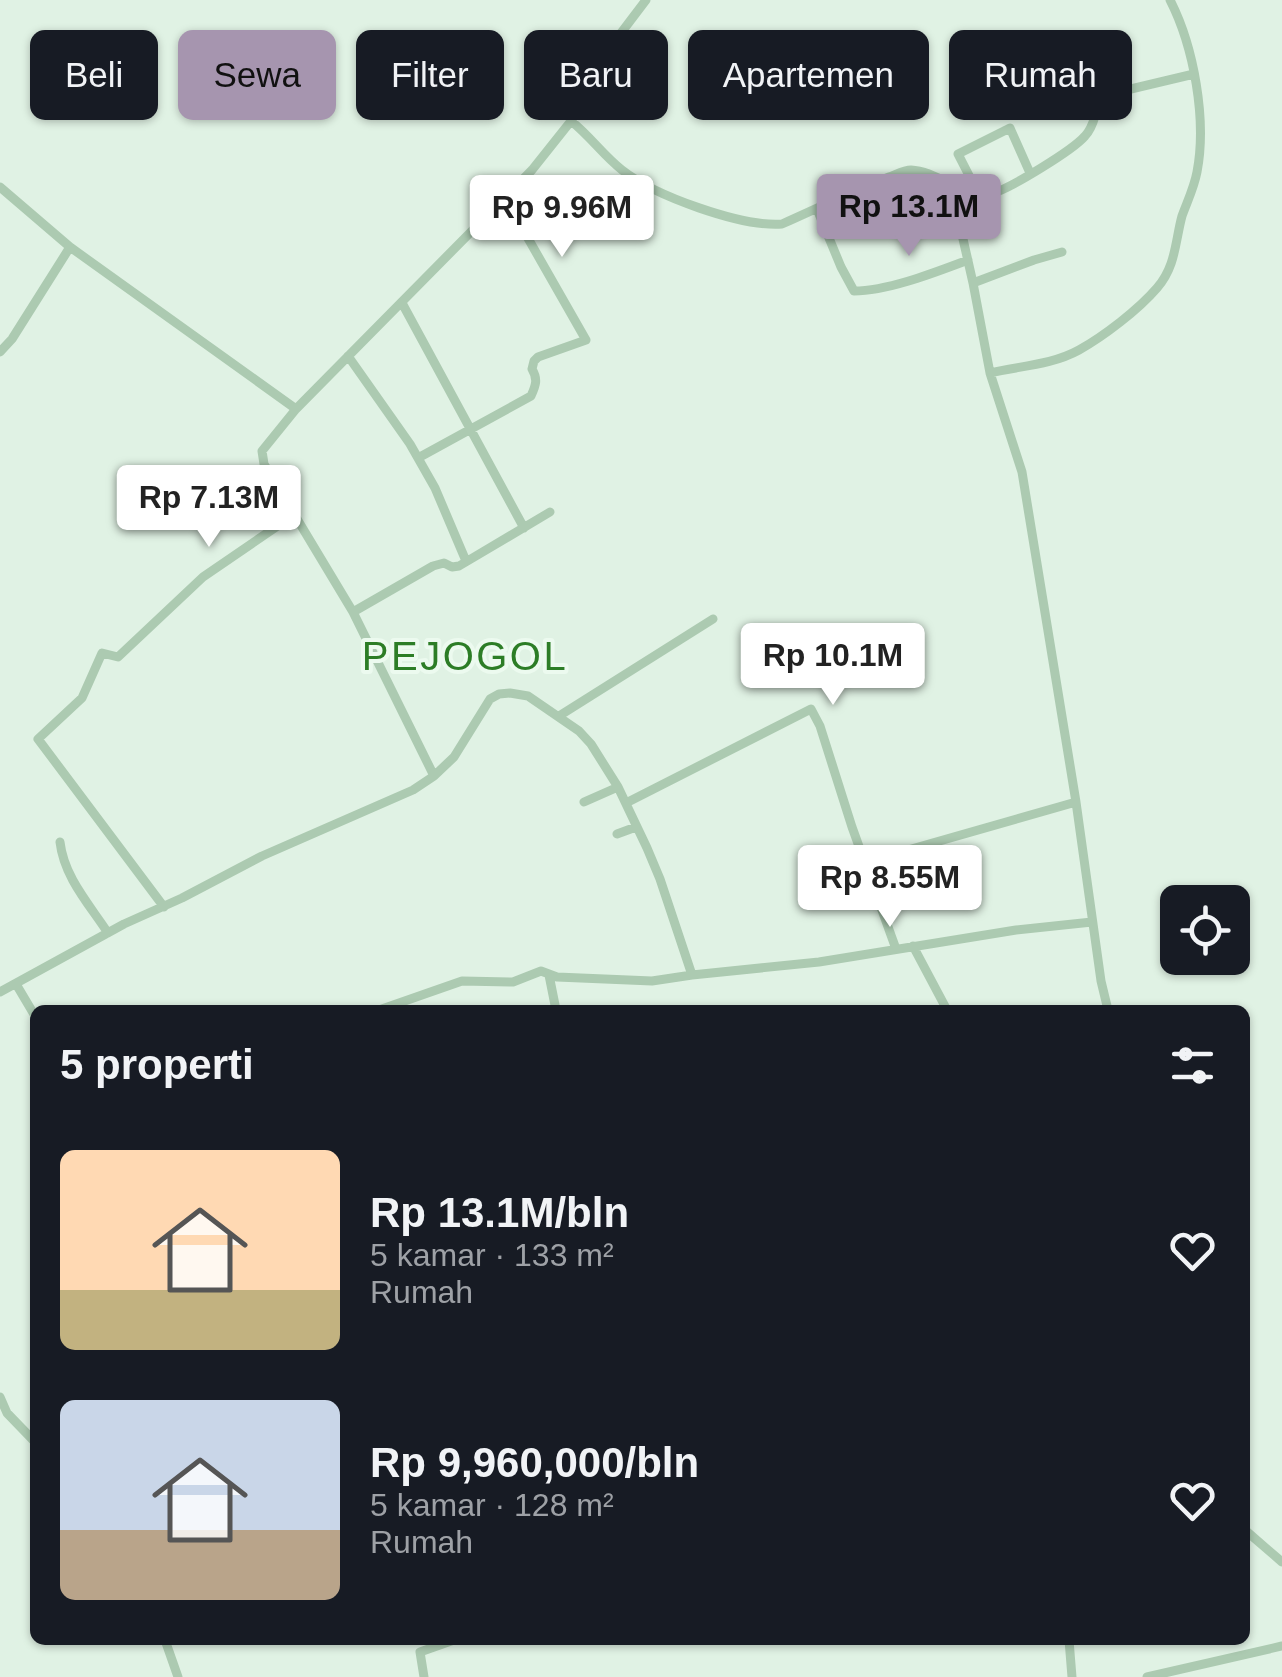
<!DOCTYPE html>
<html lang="id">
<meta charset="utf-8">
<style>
:root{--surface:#171b24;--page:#20242c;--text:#f1f3f6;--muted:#9ea1a6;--accent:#a695af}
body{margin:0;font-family:Arial,sans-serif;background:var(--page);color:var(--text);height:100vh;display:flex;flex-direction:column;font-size:38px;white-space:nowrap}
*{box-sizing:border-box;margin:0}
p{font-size:32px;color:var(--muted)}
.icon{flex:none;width:55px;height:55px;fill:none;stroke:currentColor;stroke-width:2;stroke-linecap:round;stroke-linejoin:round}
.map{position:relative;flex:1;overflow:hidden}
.sheet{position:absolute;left:30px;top:1005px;width:1220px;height:640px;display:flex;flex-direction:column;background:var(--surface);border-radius:15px;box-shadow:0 2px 8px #0004}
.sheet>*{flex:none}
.hud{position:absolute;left:30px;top:30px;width:1222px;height:90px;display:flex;gap:20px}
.tools{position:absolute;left:1160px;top:885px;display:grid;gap:20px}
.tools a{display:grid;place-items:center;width:90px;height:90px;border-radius:15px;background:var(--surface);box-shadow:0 2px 8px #0004;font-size:50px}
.price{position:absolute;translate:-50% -85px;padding:0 22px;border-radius:10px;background:#fff;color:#222;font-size:32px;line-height:65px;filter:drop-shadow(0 2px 5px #0008)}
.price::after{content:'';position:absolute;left:50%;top:60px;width:30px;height:22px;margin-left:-15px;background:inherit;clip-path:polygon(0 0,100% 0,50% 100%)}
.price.current{background:var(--accent);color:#111}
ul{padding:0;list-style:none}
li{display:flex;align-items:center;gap:30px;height:250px;padding:0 30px}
li span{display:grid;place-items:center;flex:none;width:280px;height:200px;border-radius:15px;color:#555}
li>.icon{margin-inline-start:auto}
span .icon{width:120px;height:120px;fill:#fffc;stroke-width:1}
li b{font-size:42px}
h2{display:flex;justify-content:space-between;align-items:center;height:120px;padding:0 30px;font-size:42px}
.chip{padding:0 35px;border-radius:15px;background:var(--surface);box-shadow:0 2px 8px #0004;font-size:35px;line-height:90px}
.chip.current{background:var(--accent);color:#111}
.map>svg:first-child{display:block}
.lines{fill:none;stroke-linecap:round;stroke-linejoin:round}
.minor{stroke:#accab1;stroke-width:9}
.labels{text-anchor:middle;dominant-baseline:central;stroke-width:8;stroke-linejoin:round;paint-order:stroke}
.quarter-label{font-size:40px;letter-spacing:2.5px;fill:#2c7d26;stroke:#ecfaef}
</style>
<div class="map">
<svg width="1282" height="1677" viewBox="0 0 1282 1677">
<rect width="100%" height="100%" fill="#e0f2e4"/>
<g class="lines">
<!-- minor -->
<path class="minor" d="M571,121c19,15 32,34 51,49 33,26 119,57 160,54 36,-16 71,-33 107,-47 8,-3 15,-7 22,-7 28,1 53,30 82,23 18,-5 80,-43 92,-57 15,-16 5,-33 29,-43l80,-19
M951,186l22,97 17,90 32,99 54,330 25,179 7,29
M0,187l70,60 226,162
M978,193l-20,-39 52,-26 20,45
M817,209l24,58 13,24c34,0 82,-19 114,-31
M973,283l61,-23 28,-8
M402,303l122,225
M0,352l12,-13 58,-92
M348,356l62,88 25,44 31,73
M990,373c29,-7 62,-8 89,-23 25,-14 59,-40 78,-62 19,-22 18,-46 25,-72 5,-14 12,-28 15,-44 10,-52 -3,-125 -27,-172
M418,458l113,-62c5,-11 7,-17 1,-27l2,-8 4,-4 48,-17 -81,-142
M353,612l80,-46 11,-3 8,4 7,-1 91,-54
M559,716l154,-97
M434,776l20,-19 36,-58 9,-5 11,-1 18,3 51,35 12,13 27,43 29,61 13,31 32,96
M584,802l34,-15
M626,803l185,-94 9,17 32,101 44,122
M617,834l19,-7
M60,842c4,35 29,62 48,91
M866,862l210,-60
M164,907l-126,-168 44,-41 20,-45 16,4 85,-80 92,-63
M913,946l34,64
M549,975l7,35
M16,984l19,32
M0,992l124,-68 58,-26 80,-42 151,-66 21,-14 -81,-164 -89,-148 -2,-13 34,-42 236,-239 39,-49 13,-19 15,-40 47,-62
M379,1010l83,-29 51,1 28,-11 16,6 95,4 40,-6 127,-13 197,-32 76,-8
M0,1397l7,16 28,29
M1245,1530l37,32
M165,1640l13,37
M1069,1640l3,37
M424,1677l-4,-25 34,-12
M1147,1677l135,-31"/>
</g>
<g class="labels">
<!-- quarter labels -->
<g class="quarter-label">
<text x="465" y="656">PEJOGOL</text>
</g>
</g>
</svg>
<div class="tools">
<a><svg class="icon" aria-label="locate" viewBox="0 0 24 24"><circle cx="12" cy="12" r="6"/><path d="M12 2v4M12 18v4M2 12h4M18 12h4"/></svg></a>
</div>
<b class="price current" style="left:909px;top:259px">Rp 13.1M</b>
<b class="price" style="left:562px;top:260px">Rp 9.96M</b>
<b class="price" style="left:209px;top:550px">Rp 7.13M</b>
<b class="price" style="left:833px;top:708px">Rp 10.1M</b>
<b class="price" style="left:890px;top:930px">Rp 8.55M</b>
<div class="hud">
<a class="chip">Beli</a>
<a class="chip current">Sewa</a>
<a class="chip">Filter</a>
<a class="chip">Baru</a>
<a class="chip">Apartemen</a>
<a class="chip">Rumah</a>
</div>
<section class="sheet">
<h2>5 properti<svg class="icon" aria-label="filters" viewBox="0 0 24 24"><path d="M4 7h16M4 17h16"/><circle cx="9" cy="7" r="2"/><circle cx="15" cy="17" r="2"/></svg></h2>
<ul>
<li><span style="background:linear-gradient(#ffd9b3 70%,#c2b280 0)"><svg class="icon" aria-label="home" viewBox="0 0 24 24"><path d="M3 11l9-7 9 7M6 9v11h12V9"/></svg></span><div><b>Rp 13.1M/bln</b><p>5 kamar · 133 m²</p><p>Rumah</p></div><svg class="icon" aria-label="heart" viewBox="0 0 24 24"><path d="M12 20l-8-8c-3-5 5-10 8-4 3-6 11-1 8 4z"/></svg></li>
<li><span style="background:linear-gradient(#c9d6e8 65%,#b9a48a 0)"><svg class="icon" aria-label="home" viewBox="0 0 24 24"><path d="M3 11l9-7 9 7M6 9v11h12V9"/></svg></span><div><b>Rp 9,960,000/bln</b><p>5 kamar · 128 m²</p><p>Rumah</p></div><svg class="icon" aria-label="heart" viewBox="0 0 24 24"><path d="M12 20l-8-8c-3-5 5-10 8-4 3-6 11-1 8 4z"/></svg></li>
</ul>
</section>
</div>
